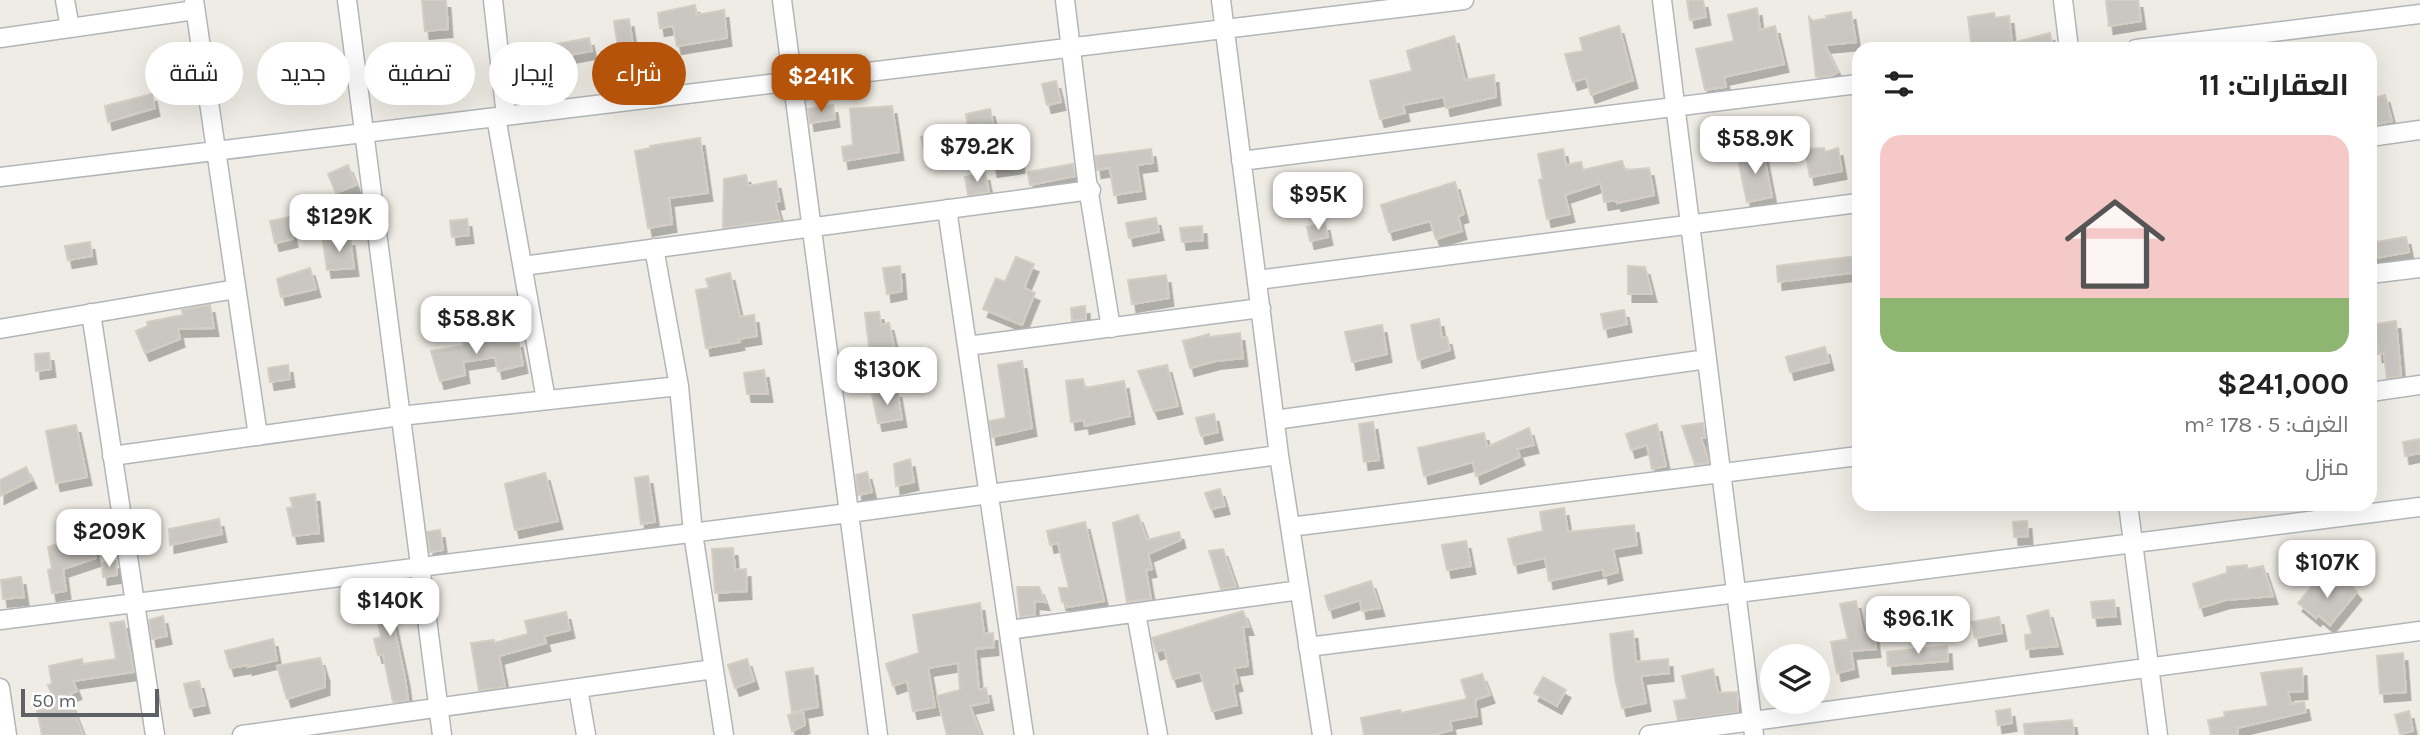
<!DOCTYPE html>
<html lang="ar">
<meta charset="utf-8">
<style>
:root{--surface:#fff;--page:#f2f2f2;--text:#222;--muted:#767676;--accent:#b45309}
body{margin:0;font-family:Karla,Cairo,sans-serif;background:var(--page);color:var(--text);direction:rtl;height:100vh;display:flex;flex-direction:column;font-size:26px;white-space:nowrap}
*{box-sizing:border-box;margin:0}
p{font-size:23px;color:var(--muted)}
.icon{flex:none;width:38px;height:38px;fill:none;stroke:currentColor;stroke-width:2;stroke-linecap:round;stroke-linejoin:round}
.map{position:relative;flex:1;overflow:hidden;direction:ltr}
.drawer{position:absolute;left:1852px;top:42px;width:525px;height:469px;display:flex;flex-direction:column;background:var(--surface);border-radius:21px;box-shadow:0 7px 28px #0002;direction:rtl}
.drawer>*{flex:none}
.banner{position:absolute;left:21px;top:42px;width:665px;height:63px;direction:rtl;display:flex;gap:14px}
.buttons{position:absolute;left:1760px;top:644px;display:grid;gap:14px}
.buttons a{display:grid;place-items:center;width:70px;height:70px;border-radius:50%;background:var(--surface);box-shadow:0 7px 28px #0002;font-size:35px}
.scale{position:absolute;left:21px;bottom:18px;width:138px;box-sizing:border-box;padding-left:7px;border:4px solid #5d6165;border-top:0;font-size:19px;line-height:24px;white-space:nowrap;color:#5d6165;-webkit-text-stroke:5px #fff;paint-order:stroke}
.price{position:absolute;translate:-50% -60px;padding:0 16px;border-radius:14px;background:#fff;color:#222;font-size:23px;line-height:46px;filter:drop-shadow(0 2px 4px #0008)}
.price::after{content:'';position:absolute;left:50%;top:42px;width:21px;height:16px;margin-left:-10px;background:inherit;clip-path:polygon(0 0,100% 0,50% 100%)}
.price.selected{background:var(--accent);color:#fff}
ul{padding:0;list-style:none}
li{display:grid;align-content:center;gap:14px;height:371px;padding:0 28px}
li span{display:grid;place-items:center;height:217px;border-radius:21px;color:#555}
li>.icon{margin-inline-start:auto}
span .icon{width:126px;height:126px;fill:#fffc;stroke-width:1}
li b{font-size:30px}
h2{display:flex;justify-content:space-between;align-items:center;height:84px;padding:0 28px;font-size:30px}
.chip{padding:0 24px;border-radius:32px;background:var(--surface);box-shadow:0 7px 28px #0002;font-size:24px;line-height:63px}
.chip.selected{background:var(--accent);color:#fff}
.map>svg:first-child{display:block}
.building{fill:#cac7c2;stroke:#d4cdc3;stroke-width:2;filter:url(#shadow)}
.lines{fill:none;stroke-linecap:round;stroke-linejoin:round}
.minor-casing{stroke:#b2b6ba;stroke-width:21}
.minor{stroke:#fff;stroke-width:18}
</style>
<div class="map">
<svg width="2420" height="735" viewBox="0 0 2420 735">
<defs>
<filter id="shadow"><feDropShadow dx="4.5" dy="8" stdDeviation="0" flood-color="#0004"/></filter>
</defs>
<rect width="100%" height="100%" fill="#efece5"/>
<!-- building -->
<path class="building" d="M422,0h24l2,29 -23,2z
M1687,0h16l3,17 -16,3z
M2106,0h32l3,21 -32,5z
M695,5l2,10 27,-5 3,28 -50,8 -4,-20 -13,2 -2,-15z
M1757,8l3,22 15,-4 9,38 -60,13 2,10 -21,3 -9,-41 38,-8 -6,-26z
M1851,12l5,30 -31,3 13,27 -7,4 -15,1 -7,-60 4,4 14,-3 -1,-2z
M1994,13l1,5 14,-2 3,27 38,-10 3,16h-44v-5l-37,5 -4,-32z
M629,19l10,65 -15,2 -10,-65z
M1619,26l14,54 -42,15 -5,-17 -13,4 -8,-28 18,-3 -3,-13z
M1454,36l11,44 29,-5 2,22 -50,11 -2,-11 -41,8 2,8 -25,6 -10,-38 42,-10 -5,-20z
M589,38l3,13 -45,8 8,37 -39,7 -2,-17 18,-5 -4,-18 -16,3 -2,-13z
M423,61l5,15 -20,4 -4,-13z
M1056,81l5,21 -14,3 -5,-21z
M152,94l3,14 -47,14 -3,-16z
M2385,95l7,26 -14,3 -8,-25z
M833,105l2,14 -25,4 -2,-14z
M892,106l7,46 -55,9 -2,-14 11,-2 -3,-36z
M990,109l6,27 -71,15 -4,-14 47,-10 -2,-13z
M700,138l8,55 -39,5 3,26 -24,4 -13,-77 16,-3 -1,-2z
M1018,144l2,21 -27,4 -4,-23z
M1824,148l1,4 13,-4 4,23 -32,6 -5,-28z
M1151,149l2,14 -16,2 4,26 -27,4 -4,-27 -13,2 -2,-14z
M1563,149l3,16 15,-3 2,8 39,-9 3,9 24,-2 5,27 -37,8 -1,-3 -12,2 -3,-19 -36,12 5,19 -23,5 -8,-39 4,-1 -5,-25z
M1763,151l9,46 -25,5 -10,-48z
M1073,164l2,12 -45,9 -2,-13z
M348,165l8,20 -20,8 -8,-19z
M985,173l4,19 -21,3 -3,-18z
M746,175l2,11 28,-5 4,20 -5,1 5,18 -57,8 1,-49z
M1455,182l9,32 -6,2 4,15 -26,8 -6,-18 -41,11 -8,-27z
M289,217l4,22 -18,4 -5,-22z
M1156,218l3,14 -30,6 -3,-15z
M467,219l2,16 -17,2 -2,-16z
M1325,223l3,14 -18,4 -3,-14z
M1202,226l1,14 -21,2 -2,-14z
M2406,237l3,15 -39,7v-16z
M350,238l4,30 -27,2 -4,-29z
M90,242l2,14 -24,4 -3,-14z
M1858,256v16l-80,10 -1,-16z
M1016,257l18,7 -10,24 11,5 -13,32 -39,-16 13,-31 9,4z
M900,266l2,25 -15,3 -4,-26z
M1628,266l17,1 7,27h-24z
M310,268l6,21 -35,8 -4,-18z
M730,273l10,44 14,-2 3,21 -18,3 1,3 -34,6 -10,-58 13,-2 -3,-9z
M1166,275l3,23 -37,6 -4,-24z
M210,305l4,23 -36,1 2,10 -35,14 -9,-22 12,-5 -1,-4 36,-7 -1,-5z
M1085,306l1,13 -14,2 -1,-13z
M1624,310l3,14 -23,5 -3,-15z
M879,312l2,13 8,-2 6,27 -25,4 -5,-41z
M1439,319l3,19 5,-1 3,13 -32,10 -7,-35z
M2396,321l5,55 -14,2 -3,-25 -6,1 -2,-30z
M1382,325l5,29 -35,8 -7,-30z
M1240,333l3,25 -27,3 -26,7 -7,-27 26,-7v3z
M501,337l1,6 16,-3 5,25 -25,6 -3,-14 -32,5 2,13 -25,6 -9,-30 32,-5v-3z
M1825,347l4,15 -39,10 -4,-15z
M49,353l2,16 -15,2 -1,-17z
M1022,361l10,67 -40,9 -3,-16 17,-3 -8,-53z
M288,365l2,14 -20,3 -2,-14z
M1167,365l11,41 -24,5 -16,-40z
M764,370l4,24h-21l-3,-21z
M1083,379l2,9 39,-7 6,35 -45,10 -1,-6 -13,2 -5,-41z
M897,390l5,29 -24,4 -6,-28z
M1214,414l4,18 -17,4 -5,-18z
M1373,422l6,38 -15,2 -5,-38z
M1703,423l2,15h-4l8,25 -14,2 -13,-39z
M1657,424l9,42 -14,3 -5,-24 -16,5 -5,-16z
M76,425l11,52 -31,6 -10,-52z
M1529,428l5,17 -17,4 3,8 -44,19 -3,-14 -49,14 -6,-28 66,-15 3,14z
M2420,439v14l-15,3 -2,-14z
M910,459l4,23 -18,4 -2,-22z
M26,467l6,13 -32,16v-16z
M867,472l5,20 -14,3 -2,-20z
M545,473l13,48 -43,9 -10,-46z
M648,476l7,46 -14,2 -6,-46z
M1220,489l5,17 -14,3 -6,-16z
M315,494l4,39 -26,3 -6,-28 6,-1 -3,-9z
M1564,508l4,24 66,-7 3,20 -24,4 5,23 -14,4 -1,-7 -54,12 -4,-23 -31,7 -6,-26 35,-8 -3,-19z
M1138,515l9,25 32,-8 2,8 -33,14 4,15 -6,1 5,29 -24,3 -14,-79z
M219,519l3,15 -52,11 -1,-16z
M2027,521l1,15 -14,1 -1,-15z
M1085,522l19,79 -37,6 -1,-5h-4l-3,-14h10l-11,-45 -8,2 -3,-14z
M440,530l3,20 -13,2 -3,-20z
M91,533l5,25 -33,11 3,22 -14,2 -4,-23 4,-1 -4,-22 22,-7 -1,-2z
M1466,541l5,25 -24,4 -5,-25z
M733,548l2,22 11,-1 1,22 -32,2 -3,-44z
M1223,549l13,38 -15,2 -12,-38z
M116,561l1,14 -14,2 -1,-14z
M2247,565v4l16,-3 10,30 -47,4 -26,8 -7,-24 34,-11v-6z
M21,577l3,20 -21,2 -2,-19z
M2318,579l15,11 14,-10 10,12 -27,33 -12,-10 -2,3 -18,-15z
M1371,581l9,27 -18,3 -2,-11 -31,10 -4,-14z
M384,583l2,9 19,-3 3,16 -18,3 15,70 3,22 -15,2 -10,-48 -5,1 -4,-16 7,-2 -10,-52z
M1017,587h22l6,15 -11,-1 1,14 -15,2z
M2114,600l2,16 -23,2 -2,-16z
M1856,601l7,32 11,-1 2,17 -25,2 3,18 -17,4 -6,-31 17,-3 -8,-35z
M980,603l4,31 9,-1 1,14 -19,2 4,41 7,-2 3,14 -19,4 11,29h-34l-10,-39 23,-6 -2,-27 -30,5 7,39 -22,4 -6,-30 -14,5 -7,-22 33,-11 -6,-38z
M2048,610l10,36 -32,3 -1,-14 7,-1 -5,-18z
M1243,611l6,16h-6l5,39 -14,2 4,15 -5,1 4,21 -25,6 -12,-39 -27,7 -9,-30 -8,3 -4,-14z
M566,612l4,18 -26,6 2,7 -47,13 6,31 -26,3 -8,-47 23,-3v3l34,-9 -3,-13z
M163,616l4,20 -15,3 -3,-19z
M1999,617l3,16 -27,5 -3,-16z
M124,621l10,51 -61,9 4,10 -9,4 15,40h-41l-5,-24 19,-5 -8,-21 4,-1 -3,-18 33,-7 1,5 33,-5 -6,-36z
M1633,631l3,31 32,-3 1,14 -28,3 5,27 -24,5 -7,-30 -5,-44z
M273,639l4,21 -29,7v-2l-18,3 -5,-17z
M1947,646l1,15 -60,5 -1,-14z
M2403,653l3,39 -26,2 -3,-38z
M320,658l5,16v13l-38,12 -10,-33z
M747,659l7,22 -19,7 -7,-23z
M813,668l5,39 -26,5 -6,-40z
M2302,668l1,23 -15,1 3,12 13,-2 2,10 -69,16 1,7h-27l-3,-15 17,-3 -1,-5 44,-6 -7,-33z
M1713,669l5,24 19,-1 1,20 -60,8 -4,-19 13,-2 -5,-23z
M1482,674l8,21 -15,5 2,16 -27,5 2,9 -20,5h-68l-3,-17 39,-8 1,3 66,-14 -6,-19z
M1543,677l23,13 -9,16 -23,-13z
M199,681l6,24 -15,3 -6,-24z
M2010,709l2,14 -14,2 -2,-14z
M2409,711l4,20 -13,3 -5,-19z
M803,712l2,13 -13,6 -4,-16z
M2072,720l2,15h-49l-1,-11z"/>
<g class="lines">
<!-- minor casing -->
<g class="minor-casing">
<path id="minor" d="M65,0l5,28
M194,0l64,436
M347,0l95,735
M493,0l13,116
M782,0l96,735
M1065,0l22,181 24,147
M1221,0l58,455 43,280
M1662,0l92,735
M2063,0l6,49
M0,38l195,-28
M2136,49l284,-35
M496,117l50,283
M2370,137l50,-7
M1241,161l617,-77
M0,177l1464,-177
M947,209l77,526
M654,248l25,138 14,147 31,202
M523,266l568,-76
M2370,274l50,-6
M1257,280l601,-77
M91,313l64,422
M0,329l236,-40
M967,346l294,-38
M2370,392l50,-7
M1275,420l432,-61
M112,456l288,-40 279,-30
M2128,504l30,231
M1290,527l568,-71
M1136,613l22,122
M0,620l849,-107 430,-58
M1009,630l291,-40
M1308,647l1112,-140
M0,688l7,47
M578,688l8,47
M242,735l472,-66
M1649,735l771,-104"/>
</g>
<!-- minor -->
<use href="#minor" class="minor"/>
</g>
</svg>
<div class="buttons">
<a><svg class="icon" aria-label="layers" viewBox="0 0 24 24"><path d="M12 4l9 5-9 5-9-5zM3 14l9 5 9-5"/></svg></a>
</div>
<div class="scale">50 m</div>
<b class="price selected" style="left:821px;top:114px">$241K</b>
<b class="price" style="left:1755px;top:176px">$58.9K</b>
<b class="price" style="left:977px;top:184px">$79.2K</b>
<b class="price" style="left:1318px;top:232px">$95K</b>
<b class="price" style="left:339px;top:254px">$129K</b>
<b class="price" style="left:476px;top:356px">$58.8K</b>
<b class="price" style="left:887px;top:407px">$130K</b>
<b class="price" style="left:109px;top:569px">$209K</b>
<b class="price" style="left:2327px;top:600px">$107K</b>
<b class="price" style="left:390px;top:638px">$140K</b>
<b class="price" style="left:1918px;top:656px">$96.1K</b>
<div class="banner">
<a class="chip selected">شراء</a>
<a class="chip">إيجار</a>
<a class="chip">تصفية</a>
<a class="chip">جديد</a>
<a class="chip">شقة</a>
</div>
<section class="drawer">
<h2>العقارات: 11<svg class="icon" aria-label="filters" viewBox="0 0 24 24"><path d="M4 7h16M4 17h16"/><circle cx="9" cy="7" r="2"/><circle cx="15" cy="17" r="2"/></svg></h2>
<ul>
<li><span style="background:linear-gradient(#f6c9c9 75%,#8fb573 0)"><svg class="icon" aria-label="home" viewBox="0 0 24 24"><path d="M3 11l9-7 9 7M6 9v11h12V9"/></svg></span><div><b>$241,000</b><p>الغرف: 5 · 178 m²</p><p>منزل</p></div></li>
</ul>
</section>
</div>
